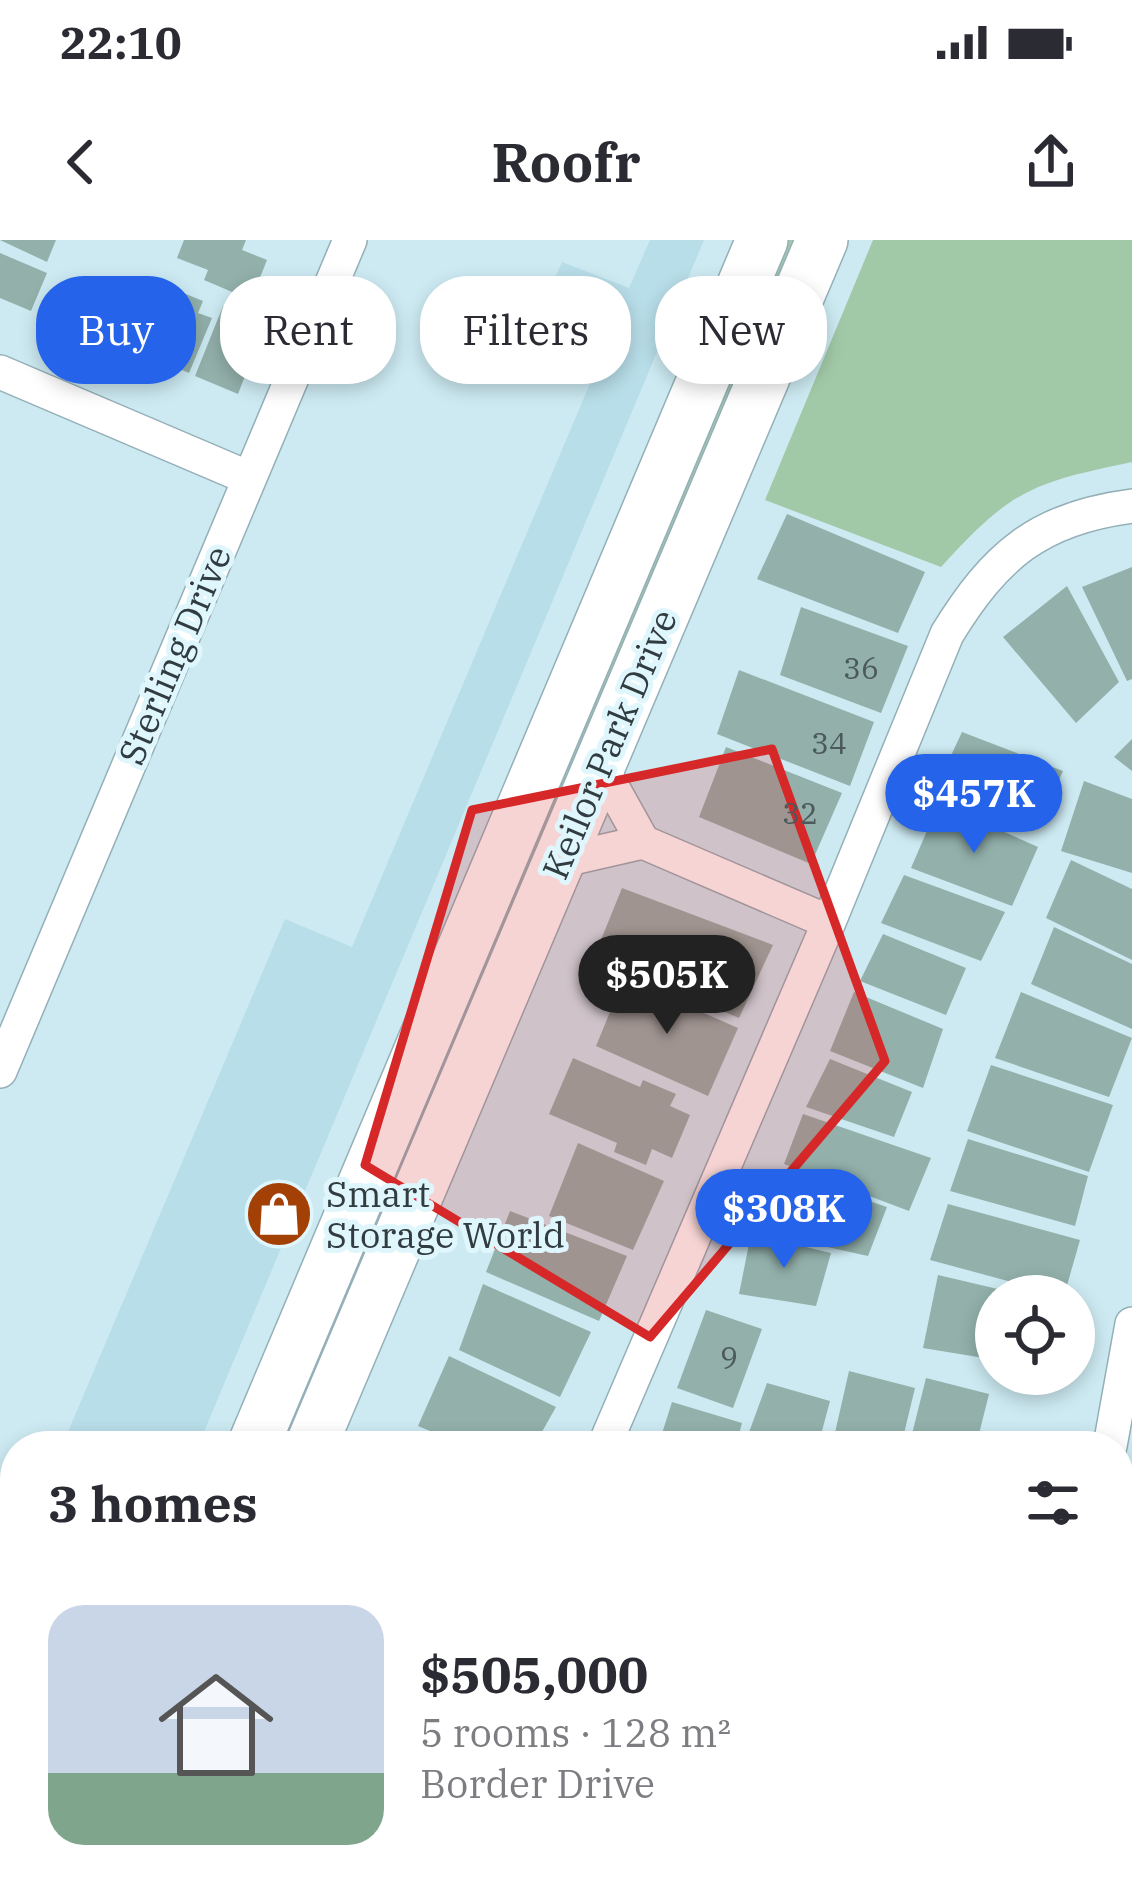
<!DOCTYPE html>
<meta charset="utf-8">
<style>
:root{--surface:#fff;--page:#f7f7f7;--text:#2b2b33;--muted:#7c7c81;--accent:#2563eb}
body{margin:0;font-family:"IBM Plex Serif",serif;background:var(--page);color:var(--text);height:100vh;display:flex;flex-direction:column;font-size:45px;white-space:nowrap}
*{box-sizing:border-box;margin:0}
p{font-size:39px;color:var(--muted)}
.icon{flex:none;width:66px;height:66px;fill:none;stroke:currentColor;stroke-width:2;stroke-linecap:round;stroke-linejoin:round}
.map{position:relative;flex:1;overflow:hidden}
.panel{position:absolute;left:0px;top:1191px;width:1134px;height:471px;display:flex;flex-direction:column;background:var(--surface);border-radius:48px 48px 0 0;box-shadow:0 6px 18px #0003}
.panel>*{flex:none}
.guide{position:absolute;left:36px;top:36px;width:1062px;height:108px;display:flex;gap:24px}
.tools{position:absolute;left:975px;top:1035px;display:grid;gap:24px}
.tools a{display:grid;place-items:center;width:120px;height:120px;border-radius:50%;background:var(--surface);box-shadow:0 6px 18px #0003;font-size:60px}
.price{position:absolute;translate:-50% -102px;padding:0 27px;border-radius:42px;background:var(--accent);color:#fff;font-size:39px;line-height:78px;filter:drop-shadow(0 3px 6px #0008)}
.price::after{content:'';position:absolute;left:50%;top:72px;width:36px;height:27px;margin-left:-18px;background:inherit;clip-path:polygon(0 0,100% 0,50% 100%)}
.price.active{background:#222;color:#fff}
ul{padding:0;list-style:none}
li{display:flex;align-items:center;gap:36px;height:300px;padding:0 48px}
li span{display:grid;place-items:center;flex:none;width:336px;height:240px;border-radius:36px;color:#555}
li>.icon{margin-inline-start:auto}
span .icon{width:144px;height:144px;fill:#fffc;stroke-width:1}
li b{font-size:51px}
h2{display:flex;justify-content:space-between;align-items:center;height:144px;padding:0 48px;font-size:51px}
.pill{padding:0 42px;border-radius:48px;background:var(--surface);box-shadow:0 6px 18px #0003;font-size:42px;line-height:108px}
.pill.active{background:var(--accent);color:#fff}
.status{display:flex;justify-content:space-between;align-items:center;height:84px;padding:0 60px;background:var(--surface);direction:ltr}
.status svg{height:33px;fill:currentColor}
header{display:flex;justify-content:space-between;align-items:center;height:156px;padding:0 48px;background:var(--surface);font-size:54px;font-weight:700}
.map>svg:first-child{display:block}
.built{fill:#b8dee9}
.green{fill:#a2c9a7}
.building{fill:#93b0ab}
.lines{fill:none;stroke-linecap:round;stroke-linejoin:round}
.minor-casing{stroke:#94afb8;stroke-width:36}
.primary-casing{stroke:#94afb8;stroke-width:54}
.minor{stroke:#fff;stroke-width:33}
.primary{stroke:#fff;stroke-width:51}
.marked{fill:#d62828;fill-opacity:0.2;stroke:#d62828;stroke-width:9;stroke-linejoin:round}
.labels{text-anchor:middle;dominant-baseline:central;stroke-width:10;stroke-linejoin:round;paint-order:stroke}
.number-label{font-size:30px;fill:#4a595b}
.street-label{font-size:36px;fill:#313c40;stroke:#dff6fd}
.poi-label{font-size:36px;fill:#313c40;stroke:#dff6fd;text-anchor:start}
</style>
<div class="status"><b>22:10</b><svg viewBox="0 0 49 12"><path d="M0 12V9h3v3zM5 12V6h3v6zM10 12V3h3v9zM15 12V0h3v12zM26 1h20v11H26zM47 4h2v5h-2z"/></svg></div>
<header><svg class="icon" aria-label="back" viewBox="0 0 24 24"><path d="M15 5l-7 7 7 7"/></svg>Roofr<svg class="icon" aria-label="share" viewBox="0 0 24 24"><path d="M12 15V3M7 8l5-5 5 5M5 13v7h14v-7"/></svg></header>
<div class="map">
<svg width="1132" height="1661" viewBox="0 0 1132 1661">
<rect width="100%" height="100%" fill="#cdeaf2"/>
<!-- built -->
<path class="built" d="M650,0h54l-506,1206h-136l223,-527 67,28 250,-592 -68,-31 28,-62 67,26z
M6,1340l9,4v74l-15,-6v-58z
M15,1505v135l-9,21h-6v-121z"/>
<!-- green -->
<path class="green" d="M782,0h21l-509,1206h-21z
M873,0h259v222c-101,21 -121,28 -191,105l-176,-67z
M1119,1631l13,2v28h-130l6,-14h111z"/>
<!-- building -->
<path class="building" d="M0,0h56l-9,22z
M184,0h62l-4,10 25,10 -16,40 -47,-20 4,-10 -31,-12z
M0,13l47,20 -16,38 -31,-13z
M68,41l23,9 3,-8 38,14 -17,45 -61,-23z
M176,50l27,11 -5,12 14,5 -23,55 -41,-17z
M223,66l25,11 -8,21 17,7 -19,49 -43,-18z
M787,274l138,58 -27,61 -141,-54z
M1132,327v112l-5,2 -45,-94z
M1067,346l52,96 -43,41 -73,-86z
M801,367l107,39 -27,67 -101,-38z
M739,430l135,52 -24,64 -133,-52z
M962,492l101,39 -29,60 -100,-39z
M1132,499v32l-18,-14z
M726,507l116,46 -31,71 -112,-47z
M1084,541l48,18v74l-71,-22z
M939,563l99,44 -26,59 -101,-38z
M1071,620l61,29v71l-86,-42z
M904,635l101,37 -24,49 -100,-38z
M622,648l151,57 -34,73 -145,-61z
M1054,687l78,37v65l-101,-45z
M883,694l83,34 -20,47 -86,-34z
M624,738l114,50 -30,68 -112,-50z
M854,752l89,37 -20,59 -93,-37z
M1021,752l111,46 -23,59 -114,-39z
M573,818l67,29 3,-7 33,14 -6,12 20,9 -18,43 -20,-9 -6,16 -32,-13 3,-9 -68,-29z
M830,819l82,33 -18,45 -88,-30z
M991,825l122,40 -24,67 -122,-41z
M803,874l128,44 -22,53 -125,-47z
M968,899l120,37 -13,50 -125,-35z
M578,903l86,38 -31,69 -84,-34z
M785,933l102,34 -19,49 -104,-23z
M948,964l132,36 -16,56 -134,-36z
M510,971l117,45 -28,65 -113,-49z
M751,994l80,19 -15,53 -77,-12z
M938,1035l81,19 -23,2v64l-73,-12z
M483,1044l108,48 -31,65 -101,-47z
M706,1070l56,19 -29,79 -56,-20z
M449,1116l107,51 -22,39h-68l-48,-20z
M849,1131l66,17 -14,58h-69z
M926,1138l63,16 -13,52h-67z
M767,1143l63,18 -12,45h-74z
M672,1162l70,21 -6,23h-78z
M420,1195l26,11h-31z
M1130,1467h2v73l-13,-3z
M1123,1555l9,2v68l-13,-1v-51z
M320,1647h71l-2,10 -69,-7z
M585,1647h58l-3,11 -56,-6z
M691,1647h49l-3,12z
M751,1647h76l-4,14 -74,-6z"/>
<g class="lines">
<!-- minor casing -->
<g class="minor-casing">
<path id="minor" d="M0,132l249,106
M600,525l43,77
M560,621l83,-19 186,80
M0,831l350,-831
M607,1206l1,-9 221,-515 118,-288c48,-78 91,-116 185,-128
M1110,1206l22,-122
M444,1647l3,14
M961,1661l8,-14
M990,1661l4,-14"/>
</g>
<!-- primary casing -->
<g class="primary-casing">
<path id="primary" d="M253,1206l509,-1206
M311,1206l511,-1206
M90,1661l3,-14
M146,1661l3,-14"/>
</g>
<!-- minor -->
<use href="#minor" class="minor"/>
<!-- primary -->
<use href="#primary" class="primary"/>
</g>
<!-- marked area -->
<path class="marked" d="M772,509l113,312 -235,276 -285,-172 107,-355z"/>
<!-- icons -->
<defs>
<g id="shop-disc" transform="scale(3.45)"><circle r="9.5" fill="#a34005" stroke="#dff6fd"/><path d="M-5-2.5h2.3a2.7 3.5 0 0 1 5.4 0H5L5.5 6h-11ZM-1.5-2.5h3a1.5 2.3 0 0 0-3 0Z" fill="#fff"/></g>
</defs>
<g fill-rule="evenodd">
<use href="#shop-disc" x="279" y="974"/>
</g>
<g class="labels">
<!-- number labels -->
<g class="number-label">
<text x="861" y="427">36</text>
<text x="829" y="502">34</text>
<text x="800" y="572">32</text>
<text x="729" y="1116">9</text>
</g>
<!-- street labels -->
<g class="street-label">
<text transform="translate(174 415) rotate(-67)">Sterling Drive</text>
<text transform="translate(609 504) rotate(-67)">Keilor Park Drive</text>
</g>
<!-- poi labels -->
<g class="poi-label">
<text x="326" y="953">Smart<tspan x="326" dy="41">Storage World</tspan></text>
</g>
</g>
</svg>
<div class="tools">
<a><svg class="icon" aria-label="locate" viewBox="0 0 24 24"><circle cx="12" cy="12" r="6"/><path d="M12 2v4M12 18v4M2 12h4M18 12h4"/></svg></a>
</div>
<b class="price" style="left:974px;top:616px">$457K</b>
<b class="price active" style="left:667px;top:797px">$505K</b>
<b class="price" style="left:784px;top:1031px">$308K</b>
<div class="guide">
<a class="pill active">Buy</a>
<a class="pill">Rent</a>
<a class="pill">Filters</a>
<a class="pill">New</a>
</div>
<section class="panel">
<h2>3 homes<svg class="icon" aria-label="filters" viewBox="0 0 24 24"><path d="M4 7h16M4 17h16"/><circle cx="9" cy="7" r="2"/><circle cx="15" cy="17" r="2"/></svg></h2>
<ul>
<li><span style="background:linear-gradient(#c9d6e8 70%,#7fa58c 0)"><svg class="icon" aria-label="home" viewBox="0 0 24 24"><path d="M3 11l9-7 9 7M6 9v11h12V9"/></svg></span><div><b>$505,000</b><p>5 rooms · 128 m²</p><p>Border Drive</p></div></li>
</ul>
</section>
</div>
